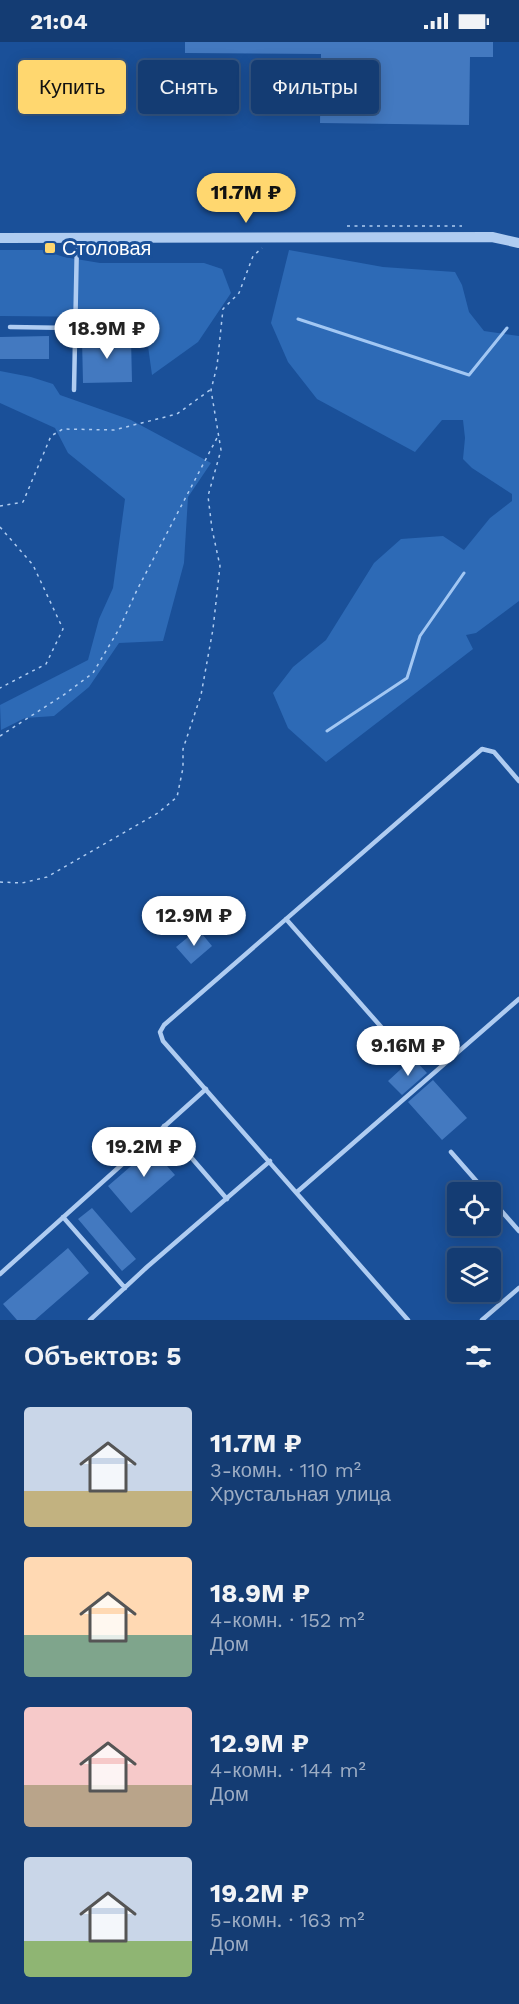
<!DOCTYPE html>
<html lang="ru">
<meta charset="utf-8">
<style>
:root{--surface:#143c73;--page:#21477b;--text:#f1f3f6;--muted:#9dadc4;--line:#335685;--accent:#ffd76f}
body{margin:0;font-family:"Work Sans",sans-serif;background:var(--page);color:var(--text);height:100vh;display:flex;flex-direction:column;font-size:22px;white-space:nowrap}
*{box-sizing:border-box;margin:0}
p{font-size:20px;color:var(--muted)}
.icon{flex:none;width:33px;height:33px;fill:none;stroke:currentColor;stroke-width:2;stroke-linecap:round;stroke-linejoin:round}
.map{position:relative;height:1278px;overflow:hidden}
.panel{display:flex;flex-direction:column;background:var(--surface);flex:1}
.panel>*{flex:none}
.guide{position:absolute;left:18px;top:18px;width:483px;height:54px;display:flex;gap:12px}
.controls{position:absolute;left:447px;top:1140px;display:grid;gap:12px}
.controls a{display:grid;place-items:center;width:54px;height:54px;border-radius:6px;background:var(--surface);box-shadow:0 3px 15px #0003,0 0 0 2px var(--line);font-size:30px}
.price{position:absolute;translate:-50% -51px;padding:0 14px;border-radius:21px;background:#fff;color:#222;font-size:20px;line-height:39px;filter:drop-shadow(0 2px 3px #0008)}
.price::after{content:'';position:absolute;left:50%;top:36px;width:18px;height:14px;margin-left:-9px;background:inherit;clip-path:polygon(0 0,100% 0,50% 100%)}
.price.selected{background:var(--accent);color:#111}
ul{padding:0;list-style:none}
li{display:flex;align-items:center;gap:18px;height:150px;padding:0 24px}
li span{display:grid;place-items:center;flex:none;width:168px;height:120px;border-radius:6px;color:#555}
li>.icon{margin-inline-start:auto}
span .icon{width:72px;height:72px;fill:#fffc;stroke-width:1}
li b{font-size:26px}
h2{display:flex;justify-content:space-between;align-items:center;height:72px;padding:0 24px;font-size:26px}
.tag{padding:0 21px;border-radius:6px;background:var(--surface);box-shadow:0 3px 15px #0003,0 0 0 2px var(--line);font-size:21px;line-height:54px}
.tag.selected{background:var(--accent);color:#111}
.status{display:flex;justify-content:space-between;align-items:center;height:42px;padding:0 30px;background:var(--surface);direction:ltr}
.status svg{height:16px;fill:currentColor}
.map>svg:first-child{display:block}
.green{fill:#2d6ab6}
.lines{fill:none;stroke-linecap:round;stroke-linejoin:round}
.stream{stroke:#a2c7f3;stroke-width:3}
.building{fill:#4379c0}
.path{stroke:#afccf1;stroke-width:1.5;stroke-dasharray:3 4.5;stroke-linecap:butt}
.service{stroke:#afccf1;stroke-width:4.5}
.tertiary{stroke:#afccf1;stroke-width:10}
.poi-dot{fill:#ffd76f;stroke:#1a5099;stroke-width:2}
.labels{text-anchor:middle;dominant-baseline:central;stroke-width:6;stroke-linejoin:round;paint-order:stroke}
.poi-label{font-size:20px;fill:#fff;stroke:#1a5099;text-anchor:start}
</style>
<div class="status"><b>21:04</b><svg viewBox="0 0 49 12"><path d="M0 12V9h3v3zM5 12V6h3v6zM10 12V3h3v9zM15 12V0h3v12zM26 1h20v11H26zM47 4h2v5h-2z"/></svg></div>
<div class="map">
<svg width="519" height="1278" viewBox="0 0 519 1278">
<rect width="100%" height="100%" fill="#1a5099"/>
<!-- green -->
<path class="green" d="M0,208h42l22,7 36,6h104l18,6 9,24 -33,49 -46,33 -4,-29 -35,-29 -113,-1z
M289,208l94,17 72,5 7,13 7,27 15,19 35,5v265l-43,32 -10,2 7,14 -147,113 -38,-34 -15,-35 20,-26 33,-27 48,-77 27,-24 42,-3 21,14 26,-32 22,-17v-7l-40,-26 -9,-9 2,-21 -2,-18h-21l-27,32 -98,-53 -29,-37 -17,-39z
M0,329l31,6 22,7 7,11 71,25 80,43 -23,34 -4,66 -21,78 -44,2 -30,44 -35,29 -29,2 -24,12 -1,-25 88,-45 11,-41 14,-31 12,-89 -57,-46 -13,-25 -55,-25z"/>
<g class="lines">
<!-- stream -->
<path class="stream" d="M298,277l171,56 38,-47
M327,689l80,-53 13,-42 44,-63"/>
</g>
<!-- building -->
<path class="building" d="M185,0h308v15h-23l-1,68 -149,-2 1,-69 -136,-1z
M49,294v23h-49v-22z
M131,296l1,44 -49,1 -1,-44z
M198,887l14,17 -21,18 -15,-17z
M413,1016l14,15 -25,22 -14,-14z
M433,1038l34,38 -25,22 -34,-38z
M170,1102l9,11 -12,11 8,9 -44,38 -23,-27 44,-38 6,7z
M92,1166l44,51 -14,12 -44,-52z
M68,1206l21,25 -54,47h-18l-14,-16z"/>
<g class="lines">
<!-- path -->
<path class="path" d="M347,184h115
M0,464l23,-4 28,-66 12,-7 51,1 63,-16 33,-24
M0,485l33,38 30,64 -17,35 -46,24
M0,694l65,-42 28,-21 26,-44 18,-39 81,-154
M0,840l22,1 25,-6 111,-64 19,-16 6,-29v-19l18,-54 12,-66 7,-63 -8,-37 -4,-33 13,-46 -10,-60 6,-24 6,-57 16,-16 14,-37 9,-8"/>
<!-- service -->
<path class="service" d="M10,285l125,2
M74,348l3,-151
M286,877l119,135
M164,1084l63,73
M451,1110l35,40
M297,1150l222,-193
M490,1156l29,33
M63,1175l62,71
M0,1232l206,-185
M90,1278l57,-53 123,-106
M408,1278l-245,-279 -3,-9 4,-7 318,-276 12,3 25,29
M482,1278l37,-32"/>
<!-- tertiary -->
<path class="tertiary" d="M0,196l492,-1 27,6"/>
</g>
<!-- markers -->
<rect class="poi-dot" x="44" y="200" width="12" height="12" rx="3"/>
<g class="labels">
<!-- poi labels -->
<g class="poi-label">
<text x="62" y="206">Столовая</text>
</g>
</g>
</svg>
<div class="controls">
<a><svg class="icon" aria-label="locate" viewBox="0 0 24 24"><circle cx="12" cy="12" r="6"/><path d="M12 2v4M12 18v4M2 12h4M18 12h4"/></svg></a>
<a><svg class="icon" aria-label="layers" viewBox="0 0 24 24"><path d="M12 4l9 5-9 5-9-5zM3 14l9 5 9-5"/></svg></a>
</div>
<b class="price selected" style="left:246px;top:182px">11.7M ₽</b>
<b class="price" style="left:107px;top:318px">18.9M ₽</b>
<b class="price" style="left:194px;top:905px">12.9M ₽</b>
<b class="price" style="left:408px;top:1035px">9.16M ₽</b>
<b class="price" style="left:144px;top:1136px">19.2M ₽</b>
<div class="guide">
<a class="tag selected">Купить</a>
<a class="tag">Снять</a>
<a class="tag">Фильтры</a>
</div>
</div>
<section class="panel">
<h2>Объектов: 5<svg class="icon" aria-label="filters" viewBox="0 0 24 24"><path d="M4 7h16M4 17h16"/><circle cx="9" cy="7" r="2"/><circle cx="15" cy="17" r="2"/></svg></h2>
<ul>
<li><span style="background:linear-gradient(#c9d6e8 70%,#c2b280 0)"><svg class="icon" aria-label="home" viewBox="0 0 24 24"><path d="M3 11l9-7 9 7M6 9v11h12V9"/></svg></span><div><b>11.7M ₽</b><p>3-комн. · 110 m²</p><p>Хрустальная улица</p></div></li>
<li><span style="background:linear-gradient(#ffd9b3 65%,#7fa58c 0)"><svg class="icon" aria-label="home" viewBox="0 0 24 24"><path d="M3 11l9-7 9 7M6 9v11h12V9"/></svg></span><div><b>18.9M ₽</b><p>4-комн. · 152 m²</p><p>Дом</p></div></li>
<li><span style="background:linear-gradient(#f6c9c9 65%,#b9a48a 0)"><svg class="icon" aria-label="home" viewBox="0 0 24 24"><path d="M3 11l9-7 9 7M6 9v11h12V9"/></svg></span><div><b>12.9M ₽</b><p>4-комн. · 144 m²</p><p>Дом</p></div></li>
<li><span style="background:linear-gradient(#c9d6e8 70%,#8fb573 0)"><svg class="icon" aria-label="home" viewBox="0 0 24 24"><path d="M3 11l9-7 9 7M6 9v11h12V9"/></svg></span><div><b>19.2M ₽</b><p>5-комн. · 163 m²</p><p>Дом</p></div></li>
</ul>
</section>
